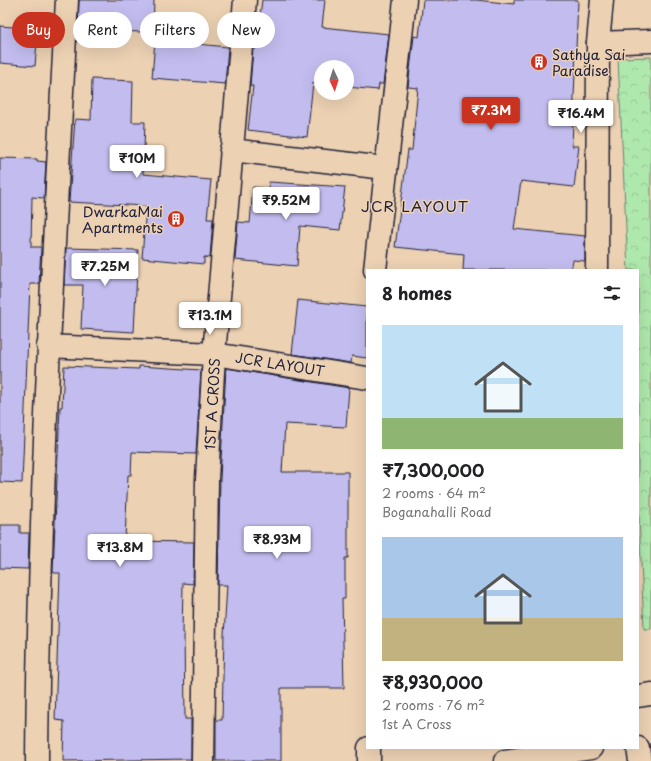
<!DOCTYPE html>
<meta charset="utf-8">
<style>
:root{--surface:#fff;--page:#f2f2f2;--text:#202124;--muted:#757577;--accent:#c8321e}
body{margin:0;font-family:"Playpen Sans",sans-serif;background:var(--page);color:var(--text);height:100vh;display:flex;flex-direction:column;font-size:15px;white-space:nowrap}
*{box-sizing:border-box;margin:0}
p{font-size:13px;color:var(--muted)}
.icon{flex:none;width:22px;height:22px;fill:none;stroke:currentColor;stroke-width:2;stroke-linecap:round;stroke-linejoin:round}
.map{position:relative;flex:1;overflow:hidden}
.details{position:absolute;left:366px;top:269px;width:273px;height:480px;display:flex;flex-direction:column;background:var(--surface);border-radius:0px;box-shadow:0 4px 16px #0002}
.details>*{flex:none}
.guide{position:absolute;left:12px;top:12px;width:294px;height:36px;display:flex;gap:8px}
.needle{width:26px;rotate:176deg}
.buttons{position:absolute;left:314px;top:60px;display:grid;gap:8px}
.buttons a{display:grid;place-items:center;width:40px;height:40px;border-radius:50%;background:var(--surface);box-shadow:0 4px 16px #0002;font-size:20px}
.price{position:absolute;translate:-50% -34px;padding:0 9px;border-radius:4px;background:#fff;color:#222;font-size:13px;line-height:26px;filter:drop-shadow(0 1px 2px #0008)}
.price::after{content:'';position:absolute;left:50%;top:24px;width:12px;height:9px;margin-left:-6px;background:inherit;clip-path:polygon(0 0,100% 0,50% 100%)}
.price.current{background:var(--accent);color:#fff}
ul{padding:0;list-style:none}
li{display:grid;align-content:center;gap:8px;height:212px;padding:0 16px}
li span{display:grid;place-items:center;height:124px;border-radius:0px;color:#555}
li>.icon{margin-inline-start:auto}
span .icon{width:72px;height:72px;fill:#fffc;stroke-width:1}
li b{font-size:17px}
h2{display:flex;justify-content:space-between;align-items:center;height:48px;padding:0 16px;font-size:17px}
.pill{padding:0 14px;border-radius:18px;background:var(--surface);box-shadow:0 4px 16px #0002;font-size:14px;line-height:36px}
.pill.current{background:var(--accent);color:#fff}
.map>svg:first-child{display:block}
.forest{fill:url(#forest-crowns);stroke:#688574}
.building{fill:#c3bdef;stroke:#22223b}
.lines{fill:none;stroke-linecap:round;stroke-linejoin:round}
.street-casing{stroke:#22223b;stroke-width:25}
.secondary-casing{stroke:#22223b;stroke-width:25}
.street{stroke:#ecd1b3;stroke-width:22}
.secondary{stroke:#ecd1b3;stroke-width:22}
.labels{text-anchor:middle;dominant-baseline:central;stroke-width:3;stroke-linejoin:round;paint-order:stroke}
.poi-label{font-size:14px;fill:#22223b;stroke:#ecd1b3;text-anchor:start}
.street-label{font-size:14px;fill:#22223b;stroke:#ecd1b3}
.neighbourhood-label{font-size:15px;letter-spacing:1px;fill:#22223b;stroke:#ecd1b3}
</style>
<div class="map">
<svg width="651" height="761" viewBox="0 0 651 761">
<defs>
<pattern id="forest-crowns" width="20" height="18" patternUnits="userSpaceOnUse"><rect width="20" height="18" fill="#afe8ac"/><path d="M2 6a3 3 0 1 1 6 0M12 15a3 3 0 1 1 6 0" fill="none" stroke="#96c795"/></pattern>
</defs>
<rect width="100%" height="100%" fill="#ecd1b3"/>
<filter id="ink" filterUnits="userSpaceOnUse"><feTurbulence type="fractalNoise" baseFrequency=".025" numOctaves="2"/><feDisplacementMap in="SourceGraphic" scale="8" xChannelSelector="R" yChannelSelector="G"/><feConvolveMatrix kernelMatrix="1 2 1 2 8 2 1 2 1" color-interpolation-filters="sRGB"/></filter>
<g filter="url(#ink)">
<!-- forest -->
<path class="forest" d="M651,57v572h-7l-6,-135v-224h-10l-10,-212z"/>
<!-- building -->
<path class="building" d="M79,0h75l-1,32 -75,-1z
M262,0h63l-3,27 67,7 -6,50h-4l-1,6 -31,-3v-20h-26v17l-8,-1 -6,54 -59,-7 5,-44h-3l3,-37h3z
M423,0h53l38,4v-4h64l-6,146h7l-5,41 -53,-6 -7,48 71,7v25l-12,-1 -2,10h-108l1,-16 -69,-7 13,-97h4l6,-62 -10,-1 6,-51 5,1z
M0,26l38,3 -3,37 -35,-3z
M155,40l73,7 -3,37 -73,-6z
M92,79l41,2 -1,41h13l-2,52 68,6 -4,39h6l-3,39 -6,-1v7l-62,-6 4,-52 -77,-4 6,-83 16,1z
M0,158l37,1v2l9,1 -2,36 -12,-1 -1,48v2h10l-2,37h-9l-8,199 -22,-1z
M269,182l76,5 -5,43 -40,-4 -3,40 -62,-6 3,-38 12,1 3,-36 16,2z
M66,248l72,2 -4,82 -53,-3 2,-44h-19z
M298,300l69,7v51l-15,-2 -1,7 -59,-9z
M64,366l75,3v-3l62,4 -5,84 -64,-2 -1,23h-3l-3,64v2l69,1 -1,42 -10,-1 -1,50h2l1,86h6v40l-128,2 1,-40 -9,-1 5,-147h-6l-1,-2 7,-164h2z
M226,368l123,20 -3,39 -61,-3 -3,48h66v86h-3v41h-3l2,89h-63v73h-65v-41h6l2,-85 3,-50h-9l2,-106z
M0,525h20v8h9l-1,36 -28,-1z"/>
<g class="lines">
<!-- street casing -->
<g class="street-casing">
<path id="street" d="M598,43l53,-2
M231,150l154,18
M375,270l30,-270
M48,346l166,8 153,24
M638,696l13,-2
M37,761c2,-254 16,-507 30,-761
M203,761l4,-282 7,-125 31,-354
M369,761v-13
M505,761l86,-13"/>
</g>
<!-- secondary casing -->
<g class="secondary-casing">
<path id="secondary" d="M597,270l1,-227 4,-43
M638,748l2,13"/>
</g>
<!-- street -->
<use href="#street" class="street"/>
<!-- secondary -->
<use href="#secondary" class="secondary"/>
</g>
</g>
<!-- icons -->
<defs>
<g id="building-disc" transform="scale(0.9)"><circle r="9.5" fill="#c8321e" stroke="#ecd1b3"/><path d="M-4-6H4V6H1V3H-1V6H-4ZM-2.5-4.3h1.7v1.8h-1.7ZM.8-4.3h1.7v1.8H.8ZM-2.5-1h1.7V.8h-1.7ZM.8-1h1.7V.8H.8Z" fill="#fff"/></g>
</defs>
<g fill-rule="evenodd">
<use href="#building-disc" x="539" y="62"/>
<use href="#building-disc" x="176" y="219"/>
</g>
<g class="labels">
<!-- poi labels -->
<g class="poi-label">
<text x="552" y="54">Sathya Sai<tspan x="552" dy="16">Paradise</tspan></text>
<text x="163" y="211" text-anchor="end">DwarkaMai<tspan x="163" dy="16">Apartments</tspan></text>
</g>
<!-- street labels -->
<g class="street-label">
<text transform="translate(280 364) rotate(9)">JCR LAYOUT</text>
<text transform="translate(212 404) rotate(-87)">1ST A CROSS</text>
</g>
<!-- neighbourhood labels -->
<g class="neighbourhood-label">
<text x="415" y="205">JCR LAYOUT</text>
</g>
</g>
</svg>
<div class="buttons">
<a><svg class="needle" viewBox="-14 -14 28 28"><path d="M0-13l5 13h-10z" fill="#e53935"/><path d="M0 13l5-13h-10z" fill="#757577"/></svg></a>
</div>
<b class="price current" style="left:491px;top:131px">₹7.3M</b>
<b class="price" style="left:581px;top:134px">₹16.4M</b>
<b class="price" style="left:137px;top:179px">₹10M</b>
<b class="price" style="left:286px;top:221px">₹9.52M</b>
<b class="price" style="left:105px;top:287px">₹7.25M</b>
<b class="price" style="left:210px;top:336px">₹13.1M</b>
<b class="price" style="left:277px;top:560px">₹8.93M</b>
<b class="price" style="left:120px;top:568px">₹13.8M</b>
<div class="guide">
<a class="pill current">Buy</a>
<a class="pill">Rent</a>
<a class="pill">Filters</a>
<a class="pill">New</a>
</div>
<section class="details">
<h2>8 homes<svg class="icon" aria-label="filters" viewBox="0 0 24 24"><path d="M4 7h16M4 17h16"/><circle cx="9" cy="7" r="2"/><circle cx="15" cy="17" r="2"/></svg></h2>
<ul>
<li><span style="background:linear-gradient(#bfe0f5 75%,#8fb573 0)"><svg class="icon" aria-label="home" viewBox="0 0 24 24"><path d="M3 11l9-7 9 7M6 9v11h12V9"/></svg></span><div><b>₹7,300,000</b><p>2 rooms · 64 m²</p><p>Boganahalli Road</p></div></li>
<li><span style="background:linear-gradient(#a9c7e8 65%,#c2b280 0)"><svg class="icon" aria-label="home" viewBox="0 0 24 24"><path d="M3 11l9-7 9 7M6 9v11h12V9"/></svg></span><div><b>₹8,930,000</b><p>2 rooms · 76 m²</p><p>1st A Cross</p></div></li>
</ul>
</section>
</div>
